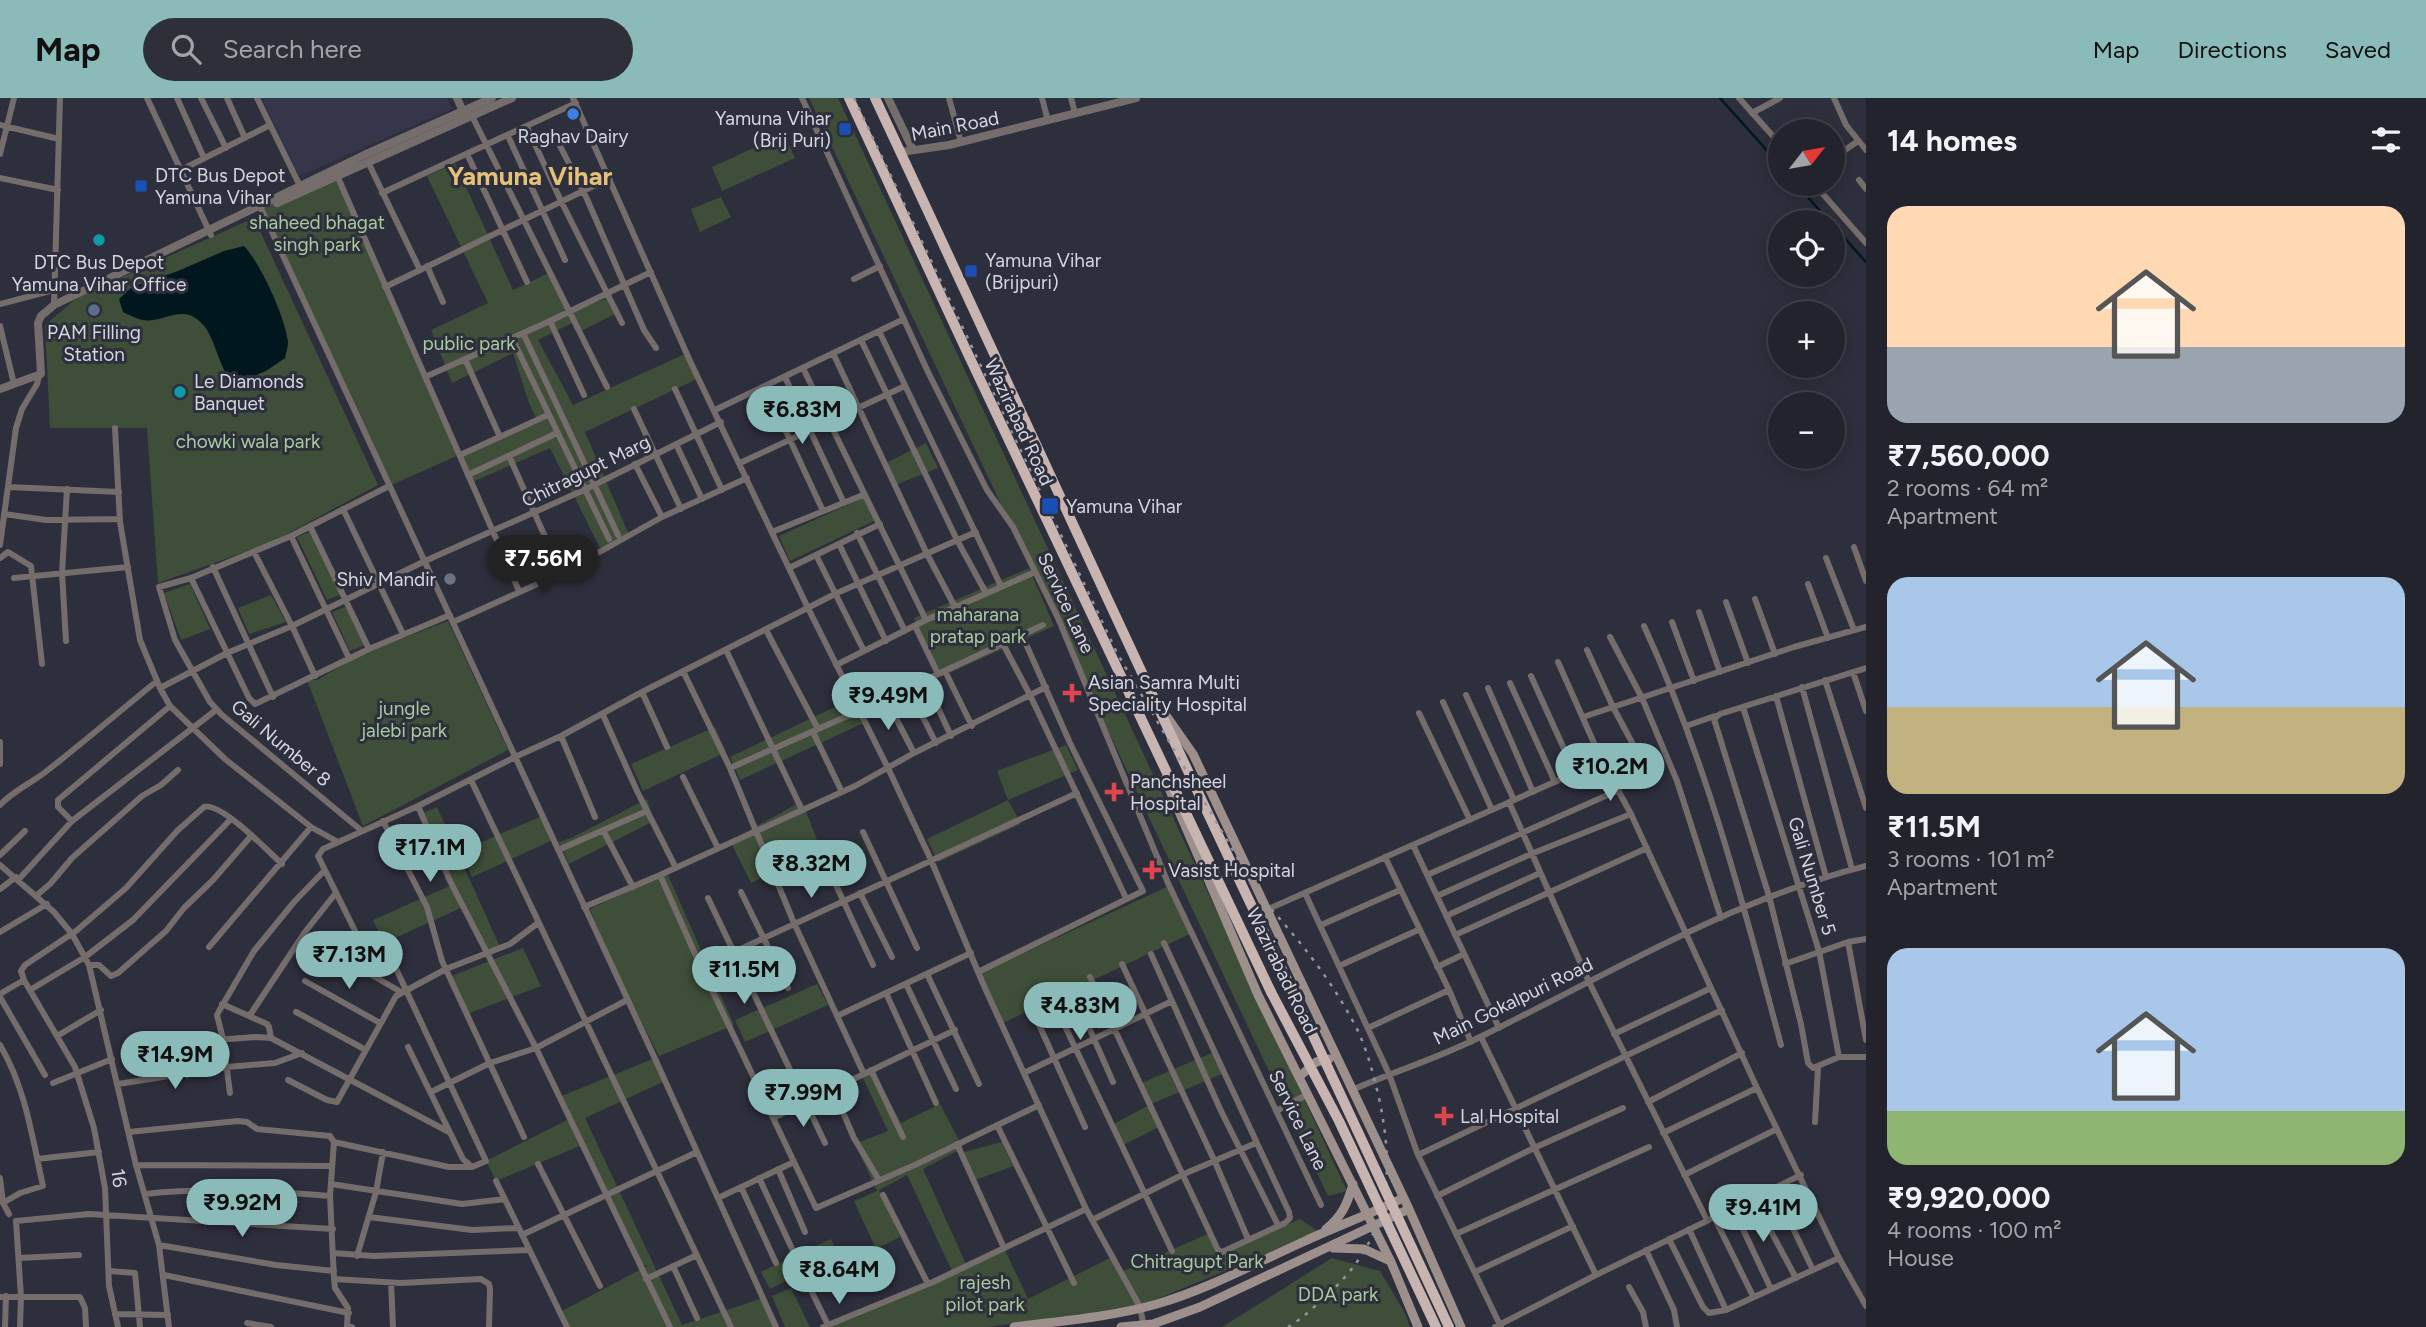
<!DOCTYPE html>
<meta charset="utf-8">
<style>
:root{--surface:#22232d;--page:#2e2f39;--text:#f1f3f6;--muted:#a2a4aa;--line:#3f4049;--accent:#8bbbb9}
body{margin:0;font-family:Figtree,sans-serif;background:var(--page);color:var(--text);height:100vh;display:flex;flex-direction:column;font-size:26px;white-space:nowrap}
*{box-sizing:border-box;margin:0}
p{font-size:23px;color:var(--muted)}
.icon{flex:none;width:38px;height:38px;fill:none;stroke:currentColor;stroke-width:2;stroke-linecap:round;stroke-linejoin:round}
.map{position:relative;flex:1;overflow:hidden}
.sheet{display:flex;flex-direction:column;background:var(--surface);width:560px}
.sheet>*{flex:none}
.needle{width:46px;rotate:59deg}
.fabs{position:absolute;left:1768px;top:21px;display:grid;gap:14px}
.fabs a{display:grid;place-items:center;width:77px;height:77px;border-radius:50%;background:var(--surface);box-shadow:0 4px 18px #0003,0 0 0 2px var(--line);font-size:35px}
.price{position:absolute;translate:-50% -60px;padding:0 16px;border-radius:24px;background:var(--accent);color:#111;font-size:23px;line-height:46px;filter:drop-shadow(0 2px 4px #0008)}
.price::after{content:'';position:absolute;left:50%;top:42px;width:21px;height:16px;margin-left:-10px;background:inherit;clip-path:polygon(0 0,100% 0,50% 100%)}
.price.active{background:#222;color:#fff}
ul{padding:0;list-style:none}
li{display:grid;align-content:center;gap:14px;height:371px;padding:0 21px}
li span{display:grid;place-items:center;height:217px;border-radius:21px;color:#555}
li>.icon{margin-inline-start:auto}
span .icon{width:126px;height:126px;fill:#fffc;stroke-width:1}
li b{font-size:30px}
h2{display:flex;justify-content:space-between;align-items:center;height:84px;padding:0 21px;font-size:30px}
header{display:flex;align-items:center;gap:42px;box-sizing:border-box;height:98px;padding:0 35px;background:var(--accent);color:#111}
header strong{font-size:33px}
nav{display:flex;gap:38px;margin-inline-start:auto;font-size:24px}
.search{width:490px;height:63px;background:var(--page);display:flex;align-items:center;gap:18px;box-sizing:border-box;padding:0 24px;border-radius:38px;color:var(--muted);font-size:26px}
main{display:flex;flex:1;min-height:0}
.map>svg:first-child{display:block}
.built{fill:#35364a}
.green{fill:#3e4e39}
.water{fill:#00181d}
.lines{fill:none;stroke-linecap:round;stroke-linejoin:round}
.stream{stroke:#00181d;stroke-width:2.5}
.minor{stroke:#756d6b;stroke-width:6}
.tertiary{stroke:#756d6b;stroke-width:8}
.secondary{stroke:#9c8f8c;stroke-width:9}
.trunk{stroke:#c8b4b0;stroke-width:10}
.rail{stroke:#93949f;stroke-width:2.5;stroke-dasharray:3.5 7;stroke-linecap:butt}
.trunk-bridge{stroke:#c8b4b0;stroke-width:10}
.shop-dot{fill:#3f7fe0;stroke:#2e2f3c;stroke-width:2.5}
.transit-dot{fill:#1a4fb4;stroke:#2e2f3c;stroke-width:2.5}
.culture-dot{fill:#0f9aa8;stroke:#2e2f3c;stroke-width:2.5}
.service-dot{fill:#5c6f8a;stroke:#2e2f3c;stroke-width:2.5}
.worship-dot{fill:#6b7280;stroke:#2e2f3c;stroke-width:2.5}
.health-dot{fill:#e0444e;stroke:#2e2f3c;stroke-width:2.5}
.labels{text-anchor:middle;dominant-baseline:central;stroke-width:6;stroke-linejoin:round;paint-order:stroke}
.poi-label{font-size:19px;fill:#d5d6df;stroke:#2e2f3c;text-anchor:start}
.street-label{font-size:19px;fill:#d5d6df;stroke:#2e2f3c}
.park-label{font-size:19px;fill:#a8ca9c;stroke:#2e2f3c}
.district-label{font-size:26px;font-weight:bold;fill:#e4c178;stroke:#2e2f3c}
</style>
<header>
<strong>Map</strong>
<div class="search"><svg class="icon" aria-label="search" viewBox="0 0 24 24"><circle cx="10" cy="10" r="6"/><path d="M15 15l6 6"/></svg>Search here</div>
<nav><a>Map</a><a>Directions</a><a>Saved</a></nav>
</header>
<main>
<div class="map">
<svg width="1866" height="1229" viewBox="0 0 1866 1229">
<rect width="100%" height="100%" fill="#2e2f3c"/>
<!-- built -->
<path class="built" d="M262,0h185l5,11 -153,67z"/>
<!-- green -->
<path class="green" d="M809,0h29l509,1093 -19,5z
M784,36l11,24 -73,33 -10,-24z
M455,65l58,127 36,-17 20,40 41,-16 7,16 -40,20 -5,-10 -34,17 35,65 114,-52 12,25 -114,54 44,103 -28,15 -51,-102 -78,34 -13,-27 -70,31 -129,-279 73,-37 127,285 78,-33 -9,-19 -16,-50 -61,30 -21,-53 57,-27 -61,-127z
M721,99l10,20 -31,15 -9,-23z
M254,120l124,267 -110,59 -110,39 -11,-155h-97l-5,-103 33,-28z
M926,345l12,25 -43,17 -9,-22z
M863,400l13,22 -86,41 -11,-25z
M312,433l29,63 -14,6 -30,-63z
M1029,470l25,58 -116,52 -24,-60z
M190,486l20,45 -29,11 -17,-47z
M271,497l15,27 -37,12 -11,-26z
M348,508l17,39 -15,6 -18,-39z
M448,523l60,129 -145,76 -56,-146h10l45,-26z
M856,599l10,25 -126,58 -10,-23z
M715,629l11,25 -83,39 -12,-27z
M1066,647l12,25 -70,30 13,24 -83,38 -11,-23 81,-39 -11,-29z
M647,701l7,22 -85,43 -10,-22 12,-4z
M802,703l19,49 -70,33 -21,-42z
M437,709l64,142 -13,5 -25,-47 -79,36 -11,-23 81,-36 -33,-70z
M542,718l11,24 -81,37 -11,-26z
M667,775l67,152 -75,31 -37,-72 -32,-75z
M1169,788l23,47 -191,91 -23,-50z
M523,850l18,38 -74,28 -18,-37z
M817,886l11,21 -83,37 -10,-22z
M1214,954l10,21 -75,32 10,22 -38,19 -9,-21 37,-20 -10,-21z
M655,960l10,23 -80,37 97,207 81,-27 13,29h-209l-7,-15 89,-47 -9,1 -58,-121 -86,36 -10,-20 83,-42 -10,-22z
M874,975l27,50 39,-19 23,44 -40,21 43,95 38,-16 24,51 84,-42 9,15 89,-39 10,21 80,-35 19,13 -179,74 -152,21h-167l131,-56 -45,-96 -28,15 21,47 -24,12 -22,-48 23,-10 -22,-47 33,-13 -26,-55z
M1002,1044l11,24 -40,15 -13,-28z
M831,1141l7,16 -68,34 -9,-17z
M1332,1160l48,13 25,42 5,14h-188z
M791,1190l19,39h-25l-13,-31z"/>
<!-- water -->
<path class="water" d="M244,148c17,18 41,71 44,96 0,5 -2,11 -3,16l-19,13 -31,13c-21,-18 -17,-55 -43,-68 -16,-7 -33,7 -49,4 -6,-1 -14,-5 -20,-8l-4,-13 13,-12 46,-16 46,-20z"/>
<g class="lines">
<!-- stream -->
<path class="stream" d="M1720,0l60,67
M1796,86l34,38
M1832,126l34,38"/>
<!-- minor -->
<path class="minor" d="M147,0l64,137
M177,0l27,60
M201,0l25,50
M227,0l18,40
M257,0l43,88
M573,0l117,263 118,247 80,160 43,92 53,126 102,223 54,98 4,20
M802,0l126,274 59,118 26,37 45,91 110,265 153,322
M949,0l12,44
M1042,0l6,23
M1071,0l4,15
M1739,0l41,46
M1834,0l12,27 20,25
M1752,15l28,-15
M472,18l135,271
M0,27l59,14
M527,29l34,74 61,122
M508,38l57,124
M555,38l32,63 57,131 12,18
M0,56l14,-56
M469,60l58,124
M1832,61l26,-18
M368,64l52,108
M181,72l89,-45
M336,75l183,418
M0,80l58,12
M1859,82l7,9
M1814,86l52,59
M382,95l194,-90
M260,108l397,857 119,264
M427,168l16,36
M854,181l26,-13
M385,189l225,-109
M0,206l54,-14
M54,207l6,-207
M0,228l14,58
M879,233l122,255
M523,235l95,202
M512,240l97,201
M861,242l96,200 29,53
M833,255l94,201 28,53
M465,261l35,78
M803,270l123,252
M425,279l125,-56
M785,279l59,126
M765,288l58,125
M675,291l47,101
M584,297l-34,-74 101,-49
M634,311l47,100
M715,312l189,-91
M115,330l5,94 20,118 20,48 10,18 55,53 86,68 27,15
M676,346l26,55
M460,357l88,-40
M509,358l46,103
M740,365l165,-77
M635,366l27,53
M468,377l89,-42
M9,389l110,5
M343,411l60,125
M4,416l42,6 74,-1
M310,428l59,123
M772,434l91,-37
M857,435l48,98
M291,438l98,-50
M839,446l47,97
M0,447l16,-117 6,-19 15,-25 2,-8
M1854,449l12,34
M254,454l38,74 23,50
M816,457l48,96
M0,460l8,-6 23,14 11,98
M1826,460l28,72
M213,469l60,130
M789,470l91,-44
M14,480l114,-11
M191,480l-32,9 16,53 35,62 12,13 140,116
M1808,486l20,54
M1755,501l20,55
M1726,504l22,61
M1699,514l21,60
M453,524l109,-49 100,-56 85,-39
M1672,524l22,59
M915,528l23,48
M1644,528c62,134 99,277 137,419
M766,532l52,99
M1610,539l32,61 35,83 44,137
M66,543l-4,-68 5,-84
M1003,546l27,51 96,203
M726,552l76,160
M1587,552l26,57 38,71
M349,560l-58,-122 -100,42 58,120 6,6 114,-55 81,-34
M1558,564l44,99 29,53 126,274 82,170 27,48
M836,567l90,-45 109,-48
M1866,570l-146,46 -6,5 55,177 32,128 7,39 5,5 26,-11h27
M683,573l47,97 64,155 70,151
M945,573l27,55
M1853,574l13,39
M1531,578l44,97
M925,582l26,56
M1825,582l41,128
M1510,585l45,99
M1802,589l50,182
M160,590l67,-35 65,-27 133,-65 159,-71 137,-68
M908,590l28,55
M1488,590l45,104
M642,594l25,55
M1466,597l48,105
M1776,598l50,181
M886,601l28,54
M1443,604l49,108
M1743,609l76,244 20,106
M1419,615l51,107
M603,617l34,76 39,77
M1583,619l211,-70 72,-20
M1686,628l29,-10
M813,634l29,60
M561,638l34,81
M0,644v22
M730,670l131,-58 182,-85
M683,679l35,71
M471,682l260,547
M1509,704l80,180 118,238
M0,707c14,-15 32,-22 48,-35 37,-29 72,-59 109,-89
M418,708l32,75 86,167 134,279
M72,723l-14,-14v-7l112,-94
M383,723l44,86 15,54 82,176
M603,732l30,57
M863,734l54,116
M1413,747l86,183
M558,752l89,-39
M0,757l25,-24
M823,759l50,108
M1385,759l64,133 22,52
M0,767l54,47 18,22 17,31 47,200 23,80 10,82
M660,777l40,90 116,243 101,-44 122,-59
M1427,777l192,-85
M19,781l53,-58 144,-111
M0,791l16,-12
M741,794l47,96
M860,795l32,64
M1305,795l84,181 29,81 83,172
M37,797l13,-11 22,-26 70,-62 19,-11 17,-15
M1437,798l94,-42 100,-40
M708,800l117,245
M584,809l76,-32 195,-89 59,-33 132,-66
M1266,812l336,-149
M1446,818l94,-43
M1321,827l79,-35
M0,834l47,-28
M1455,837l192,-87
M359,841l-41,-83 5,-7 95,-43 97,-49 46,-21 81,-44 195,-99 139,-61
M1848,844l18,98
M384,845l102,218 -14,6 -9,-8 -55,-112
M209,849l102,-120
M327,851l74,43
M1151,856l70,157 57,114
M1122,866l93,198 33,77
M1785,866l63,-22 18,-3
M89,867h10l12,11 7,-3 48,-42 18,-23 29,-28 38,-44
M700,867l34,-13 343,-159
M1339,868l79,-36
M1437,869l27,-13
M978,874l165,-81 -73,-148 -48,-108
M927,876l52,110
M1090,879l128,273 4,2 63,-29 5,-5 -1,-6 -125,-269
M305,883l75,42
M906,886l50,105
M1072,891l41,93
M30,892l55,-33 48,-37 98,-101
M886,895l50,110
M0,896l24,-14
M0,899l45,78
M1052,901l120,252
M222,906l45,20 2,3 2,11
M1032,911l53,118
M296,914l70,38
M250,917l55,-83 30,-38
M837,918l134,-63
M1368,930l81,-38
M1614,936l97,-46
M57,938l44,-26
M1481,939l115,238
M0,947c26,44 32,92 43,141l-23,7 -17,10 -3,-25
M871,972l32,67
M1024,975l148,-72
M187,977l-6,-24 3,-7 4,-2 68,-5 15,1 178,94
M288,982l39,20 10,2 59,-106 50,-27 64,-25 28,-21
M53,985l59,-24
M118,986l109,-17 48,-4 27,-10
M833,991l21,49 25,42
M1352,992c43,-19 90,-33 132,-55 125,-61 246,-135 382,-169
M431,994l59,-29 46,-15 91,-48
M230,995l-7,-54 -6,-24 2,-4 35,-60 40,-49 30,-31
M1648,1004l94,-49
M1276,1013l32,-17
M773,1020l182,-88
M1815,1024l3,-54
M997,1027l77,158
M129,1034l109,-11 9,1 10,7 73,7 4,6 -4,54 4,83 1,9 13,20 -1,18 5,1
M1663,1035l94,-45
M334,1044l115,25h21
M957,1046l47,104
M1418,1057l304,-145
M37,1061l62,-7
M538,1066l62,122
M136,1067l195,1
M778,1071l27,63
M1684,1077l93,-46
M759,1080l35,75
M496,1083l71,146
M331,1086l131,20 43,-5
M741,1089l35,76
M1774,1091l39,81
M145,1096c62,-7 123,-3 185,2
M883,1097l45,89
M1437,1098l97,-48 89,-40
M718,1100l76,-36
M1753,1100l43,80
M3,1105l6,11
M1733,1110l38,81
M369,1119l103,13 46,-2
M1714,1119l39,79
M1092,1122l92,-46 72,-31
M1689,1131l37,81
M1456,1136l193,-87
M522,1137l175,-83
M1669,1141l34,68 6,6 17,-3 113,-52
M159,1147l117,20 58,6
M1646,1152l28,60 3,17
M333,1155l41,3 155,-6
M357,1158l19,-64 7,-40
M19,1160l60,-3
M673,1168l24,52
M109,1173l26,2 5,54
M802,1174l26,53
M1475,1174l98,-46
M164,1177l185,38
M334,1181l66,4 81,-4 8,5 1,5 -1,38
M646,1181l51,-24
M391,1185l2,44
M1629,1189l14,25 3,15
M0,1199h80l5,11 1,19
M115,1216l53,1
M247,1225l24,4
M5,1229l1,-31
M20,1229l1,-30 -5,-76 73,-7 244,15
M118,1229l-9,-41 -4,-98 -11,-60 -19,-61 -51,-87 -3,-9 4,-6 51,-34 50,-43 52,-58 26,-23c17,-5 64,44 78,57
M823,1229l110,-45 153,-73
M1495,1229l101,-52 205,-100"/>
<!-- tertiary -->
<path class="tertiary" d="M457,0l8,18
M888,0l25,52
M901,54l48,-7 187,-47
M277,105l235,-105
M0,291l41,-15 -3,-51 3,-7 13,-11 310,-150 128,-57"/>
<!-- secondary -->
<path class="secondary" d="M1165,616l28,40 216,455 52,118
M1165,681l93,216 133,267 27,65
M1299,979l17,-15 13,-3
M1326,1131c16,-12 22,-27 27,-45
M1333,1150l31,1 26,12
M1014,1229c47,-6 97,-10 143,-23 51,-15 99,-41 148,-63 32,-15 66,-27 98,-43
M1121,1229l32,-3 47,-17 209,-98"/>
<!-- trunk -->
<path class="trunk" d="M849,0l119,256 303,638
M875,0c138,294 272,591 413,884"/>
<!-- rail -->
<path class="rail" d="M854,0l263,555 144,245c37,40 70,81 95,129 11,22 17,46 23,71 17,80 10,142 -54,199 -11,10 -23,22 -37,30"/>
<!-- trunk-bridge -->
<path class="trunk-bridge" d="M1288,884l161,345
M1271,894l68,129 97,206"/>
</g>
<!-- markers -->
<circle class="shop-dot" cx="573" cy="16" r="7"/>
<g class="transit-dot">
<rect x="838" y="24" width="14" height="14" rx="3.5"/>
<rect x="134" y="81" width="14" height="14" rx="3.5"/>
<rect x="964" y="166" width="14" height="14" rx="3.5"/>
<rect x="1041" y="399" width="18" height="18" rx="3.5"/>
</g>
<g class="culture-dot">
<circle cx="99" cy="142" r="7"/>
<circle cx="180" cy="294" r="7"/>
</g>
<circle class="service-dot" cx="94" cy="212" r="7"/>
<circle class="worship-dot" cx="450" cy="481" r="7"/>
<g class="health-dot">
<path d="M1068.5 584.5h7v7h7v7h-7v7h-7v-7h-7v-7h7z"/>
<path d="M1110.5 683.5h7v7h7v7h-7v7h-7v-7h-7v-7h7z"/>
<path d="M1148.5 761.5h7v7h7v7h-7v7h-7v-7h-7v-7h7z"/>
<path d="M1440.5 1007.5h7v7h7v7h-7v7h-7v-7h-7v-7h7z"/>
</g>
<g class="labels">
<!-- poi labels -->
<g class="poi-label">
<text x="831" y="20" text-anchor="end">Yamuna Vihar<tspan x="831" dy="22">(Brij Puri)</tspan></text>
<text x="573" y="38" text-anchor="middle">Raghav Dairy</text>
<text x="155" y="77">DTC Bus Depot<tspan x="155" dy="22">Yamuna Vihar</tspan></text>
<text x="985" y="162">Yamuna Vihar<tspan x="985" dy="22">(Brijpuri)</tspan></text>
<text x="99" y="164" text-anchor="middle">DTC Bus Depot<tspan x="99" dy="22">Yamuna Vihar Office</tspan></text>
<text x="94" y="234" text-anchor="middle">PAM Filling<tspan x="94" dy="22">Station</tspan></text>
<text x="194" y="283">Le Diamonds<tspan x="194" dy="22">Banquet</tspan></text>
<text x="1066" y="408">Yamuna Vihar</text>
<text x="436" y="481" text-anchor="end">Shiv Mandir</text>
<text x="1088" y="584">Asian Samra Multi<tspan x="1088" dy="22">Speciality Hospital</tspan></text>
<text x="1130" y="683">Panchsheel<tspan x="1130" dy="22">Hospital</tspan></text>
<text x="1168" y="772">Vasist Hospital</text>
<text x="1460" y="1018">Lal Hospital</text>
</g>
<!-- street labels -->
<g class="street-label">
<text transform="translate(955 28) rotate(-11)">Main Road</text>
<text transform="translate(1019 324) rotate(65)">Wazirabad Road</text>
<text transform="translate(586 373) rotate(-26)">Chitragupt Marg</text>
<text transform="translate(1066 505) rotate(65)">Service Lane</text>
<text transform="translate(281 645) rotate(40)">Gali Number 8</text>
<text transform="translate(1812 778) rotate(73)">Gali Number 5</text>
<text transform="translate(1282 873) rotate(64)">Wazirabad Road</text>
<text transform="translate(1513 903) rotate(-26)">Main Gokalpuri Road</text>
<text transform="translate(1298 1022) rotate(64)">Service Lane</text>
<text transform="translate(119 1080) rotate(82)">16</text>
</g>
<!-- park labels -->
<g class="park-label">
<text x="317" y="124">shaheed bhagat<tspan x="317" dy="22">singh park</tspan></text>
<text x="469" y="245">public park</text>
<text x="248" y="343">chowki wala park</text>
<text x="978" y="516">maharana<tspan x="978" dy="22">pratap park</tspan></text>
<text x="404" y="610">jungle<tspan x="404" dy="22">jalebi park</tspan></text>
<text x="1197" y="1163">Chitragupt Park</text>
<text x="985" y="1184">rajesh<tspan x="985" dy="22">pilot park</tspan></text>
<text x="1338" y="1196">DDA park</text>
</g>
<!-- district labels -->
<g class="district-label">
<text x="530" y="78">Yamuna Vihar</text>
</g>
</g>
</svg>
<div class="fabs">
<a><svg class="needle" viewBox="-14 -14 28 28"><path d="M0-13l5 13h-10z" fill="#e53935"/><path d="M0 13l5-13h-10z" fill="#a2a4aa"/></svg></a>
<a><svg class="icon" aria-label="locate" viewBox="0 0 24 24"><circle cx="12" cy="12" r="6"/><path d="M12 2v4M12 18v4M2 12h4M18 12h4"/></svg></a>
<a>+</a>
<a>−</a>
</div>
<b class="price" style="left:802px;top:348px">₹6.83M</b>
<b class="price active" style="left:543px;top:497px">₹7.56M</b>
<b class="price" style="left:888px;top:634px">₹9.49M</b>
<b class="price" style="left:1610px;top:705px">₹10.2M</b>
<b class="price" style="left:430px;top:786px">₹17.1M</b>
<b class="price" style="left:811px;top:802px">₹8.32M</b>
<b class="price" style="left:349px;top:893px">₹7.13M</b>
<b class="price" style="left:744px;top:908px">₹11.5M</b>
<b class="price" style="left:1080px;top:944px">₹4.83M</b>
<b class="price" style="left:175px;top:993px">₹14.9M</b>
<b class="price" style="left:803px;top:1031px">₹7.99M</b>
<b class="price" style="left:242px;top:1141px">₹9.92M</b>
<b class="price" style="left:1763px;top:1146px">₹9.41M</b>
<b class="price" style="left:839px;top:1208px">₹8.64M</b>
</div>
<section class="sheet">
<h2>14 homes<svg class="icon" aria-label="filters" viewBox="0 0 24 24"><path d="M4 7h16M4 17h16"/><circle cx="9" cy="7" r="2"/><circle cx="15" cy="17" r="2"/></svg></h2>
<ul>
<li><span style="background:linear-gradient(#ffd9b3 65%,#9aa5b1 0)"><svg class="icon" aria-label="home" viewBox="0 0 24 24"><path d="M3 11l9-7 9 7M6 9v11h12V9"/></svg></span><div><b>₹7,560,000</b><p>2 rooms · 64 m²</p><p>Apartment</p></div></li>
<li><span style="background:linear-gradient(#a9c7e8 60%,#c2b280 0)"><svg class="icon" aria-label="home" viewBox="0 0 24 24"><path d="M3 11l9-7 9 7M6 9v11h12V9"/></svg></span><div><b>₹11.5M</b><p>3 rooms · 101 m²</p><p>Apartment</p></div></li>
<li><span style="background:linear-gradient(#a9c7e8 75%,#8fb573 0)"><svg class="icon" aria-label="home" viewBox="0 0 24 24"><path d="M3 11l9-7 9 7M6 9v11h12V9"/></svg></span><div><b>₹9,920,000</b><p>4 rooms · 100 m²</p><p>House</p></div></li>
</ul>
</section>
</main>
